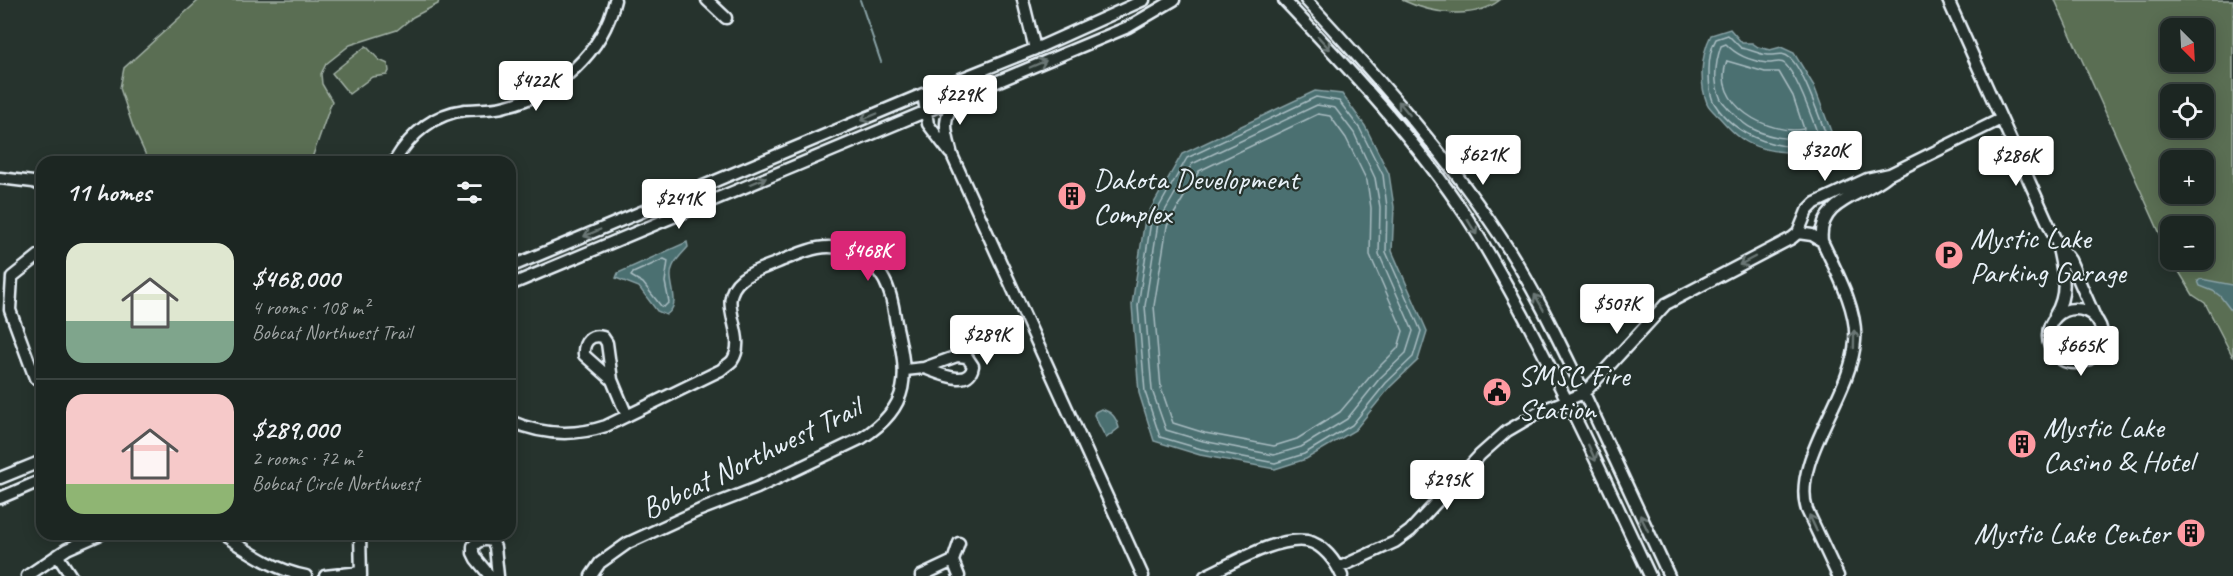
<!DOCTYPE html>
<meta charset="utf-8">
<style>
:root{--surface:#1c2622;--page:#252e2a;--text:#f1f3f6;--muted:#a0a5a5;--line:#3a4340;--accent:#db2777}
body{margin:0;font-family:Caveat,sans-serif;background:var(--page);color:var(--text);height:100vh;display:flex;flex-direction:column;font-size:22px;white-space:nowrap}
*{box-sizing:border-box;margin:0}
p{font-size:20px;color:var(--muted)}
.icon{flex:none;width:33px;height:33px;fill:none;stroke:currentColor;stroke-width:2;stroke-linecap:round;stroke-linejoin:round}
.map{position:relative;flex:1;overflow:hidden}
.panel{position:absolute;left:36px;top:156px;width:480px;height:384px;display:flex;flex-direction:column;background:var(--surface);border-radius:18px;box-shadow:0 3px 15px #0003,0 0 0 2px var(--line)}
.panel>*{flex:none}
.needle{width:39px;rotate:156deg}
.tools{position:absolute;left:2160px;top:18px;display:grid;gap:12px}
.tools a{display:grid;place-items:center;width:54px;height:54px;border-radius:12px;background:var(--surface);box-shadow:0 3px 15px #0003,0 0 0 2px var(--line);font-size:30px}
.price{position:absolute;translate:-50% -51px;padding:0 14px;border-radius:6px;background:#fff;color:#222;font-size:20px;line-height:39px;filter:drop-shadow(0 2px 3px #0008)}
.price::after{content:'';position:absolute;left:50%;top:36px;width:18px;height:14px;margin-left:-9px;background:inherit;clip-path:polygon(0 0,100% 0,50% 100%)}
.price.current{background:var(--accent);color:#fff}
ul{padding:0;list-style:none}
li{display:flex;align-items:center;gap:18px;height:150px;padding:0 30px}
li+li{border-top:2px solid var(--line)}
li span{display:grid;place-items:center;flex:none;width:168px;height:120px;border-radius:18px;color:#555}
li>.icon{margin-inline-start:auto}
span .icon{width:72px;height:72px;fill:#fffc;stroke-width:1}
li b{font-size:26px}
h2{display:flex;justify-content:space-between;align-items:center;height:72px;padding:0 30px;font-size:26px}
.map>svg:first-child{display:block}
.green{fill:#5a6e52;stroke:#a1b0a5;stroke-width:1.5;fill-rule:evenodd}
.water{fill:#4b6f71;stroke:#8aa3a7;stroke-width:1.5}
.lines{fill:none;stroke-linecap:round;stroke-linejoin:round}
.shore{stroke:#a9bdc2;stroke-width:1.5}
.stream{stroke:#8aa3a7;stroke-width:2}
.minor-casing{stroke:#e8f1f8;stroke-width:15}
.minor{stroke:#26332d;stroke-width:10}
.oneway{stroke:#6a7674}
.labels{text-anchor:middle;dominant-baseline:central;stroke-width:4.5;stroke-linejoin:round;paint-order:stroke}
.poi-label{font-size:30px;fill:#e8f1f8;stroke:#26332d;text-anchor:start}
.street-label{font-size:30px;fill:#e8f1f8;stroke:#26332d}
</style>
<div class="map">
<svg width="2233" height="576" viewBox="0 0 2233 576">
<rect width="100%" height="100%" fill="#26332d"/>
<filter id="ink" filterUnits="userSpaceOnUse"><feTurbulence type="fractalNoise" baseFrequency=".0167" numOctaves="2"/><feDisplacementMap in="SourceGraphic" scale="12" xChannelSelector="R" yChannelSelector="G"/><feConvolveMatrix kernelMatrix="1 2 1 2 8 2 1 2 1" color-interpolation-filters="sRGB"/></filter>
<g filter="url(#ink)">
<!-- green -->
<path class="green" d="M199,0h240l-1,4 -25,13 -16,13 -47,15 -24,19 -5,10 1,10 10,17 -20,57 -5,4h-158l-16,-35 -13,-39 4,-20z
M1402,0h98c-27,21 -70,13 -98,0z
M2055,0h178v357l-28,-54 -12,-8 -21,-35h32v-34h-34v30zM2170,28h34v34h-34zM2170,94h34v34h-34zM2170,160h34v34h-34z
M366,46l13,14 9,4 1,7 -2,4 -15,2 -23,17 -17,-21z"/>
<!-- water -->
<path class="water" d="M1730,29l12,14h10l6,4 12,3 11,-3 13,6 20,33 18,48 -1,10c-21,13 -68,10 -89,-5 -9,-6 -16,-14 -23,-22 -4,-4 -10,-9 -12,-14 -8,-21 -6,-48 4,-68z
M1315,91l27,3 23,32 24,48 5,33 -2,44 35,80 -9,29 -28,27 -35,43 -49,29 -31,10 -75,-14 -46,-14 -15,-48 -7,-88 13,-86 37,-65z
M687,242l1,5c-5,6 -12,12 -15,19 -8,16 11,37 -7,49l-9,-4 -18,-24 -23,-9 2,-5z
M2201,279l32,6v28l-13,-17 -7,-5 -13,-5 -2,-5z
M1101,409c11,3 15,8 18,19l-13,10 -12,-23 1,-3z"/>
<g class="lines">
<!-- shore -->
<path class="shore" d="M1728,35l13,13c9,1 17,6 26,7 9,1 15,-4 23,3 13,11 29,59 36,76l-1,7c-39,15 -89,-3 -111,-38 -5,-9 -5,-22 -5,-32 0,-11 1,-22 7,-32z
M1726,44c11,12 25,17 41,19 6,1 13,-4 18,1 12,12 26,51 32,68v4c-18,6 -47,2 -64,-7 -10,-4 -18,-14 -25,-21 -3,-4 -7,-7 -8,-11 -7,-16 -4,-36 1,-51z
M1727,61l38,11h14l14,24 11,33c-35,7 -94,-25 -77,-68z
M1316,97l23,4 21,28 23,46 4,32 -1,45 35,79 -8,26 -27,26 -34,42 -48,29 -29,9 -74,-14 -41,-12 -15,-45 -7,-86 13,-85 36,-63z
M1317,105l18,3 19,25 21,45 5,29 -1,47 34,77 -7,22 -26,25 -33,41 -46,28 -27,8 -71,-14 -37,-11 -14,-40 -7,-84 13,-83 34,-59z
M1318,114l12,2 16,22 21,43 4,27 -1,47 33,76 -5,17 -24,24 -34,40 -43,27 -23,7 -69,-13 -32,-10 -12,-35 -7,-82 13,-80 32,-55z
M664,259l4,2 -3,21 4,20 -5,5 -3,-1 -18,-23 -12,-7 2,-3z"/>
<!-- stream -->
<path class="stream" d="M860,0l21,62"/>
<!-- minor casing -->
<g class="minor-casing">
<path id="minor" d="M707,0l19,18
M1023,0l12,49
M1284,0c64,68 130,137 182,216 23,35 43,73 63,110 43,82 82,166 121,250
M1306,0c73,79 145,159 203,250 26,41 47,85 68,128 31,66 61,132 92,198
M1948,0l109,243
M923,94l5,30 22,29
M958,101c-19,15 -11,34 -6,54l191,421
M394,162c16,-27 39,-48 71,-52 14,-1 28,0 41,-4 51,-12 97,-54 109,-106
M0,178l33,4 9,4
M1798,233l14,2 10,6c13,28 36,68 33,100 -3,53 -64,119 -48,169l31,66
M1822,241c-5,-40 41,-45 65,-65
M510,267l413,-173 112,-45 109,-49
M510,285l618,-258 46,-27
M2048 336a27 27 0 1 1 54 0a27 27 0 1 1-54 0Z
M2055,315c15,-24 7,-46 2,-72l13,17 25,57
M905,370l19,-2 33,-12 10,1 6,9c-4,23 -34,7 -49,2
M35,378l-25,-68 2,-33 30,-24
M612,380l-28,-25c-1,-13 6,-21 19,-18l4,6 5,37 15,36
M510,421c32,14 63,16 96,5l115,-56c3,-3 8,-6 11,-9 18,-26 -19,-59 10,-82 11,-9 28,-13 41,-19 11,-4 23,-10 35,-12 31,-5 61,13 71,43 4,10 5,22 7,32 12,52 16,83 -34,115l-105,50 -57,22 -72,33 -28,20 -9,13
M0,478l42,-17
M0,498l42,-18
M221,534c27,17 53,36 85,42
M360,534l1,42
M57,555l14,21
M953,561l6,-18
M953,561l6,15
M1338,568l57,-26 15,-11 70,-76 27,-24 36,-21 41,-17 82,-89 126,-66 6,-5 9,-22 8,-8 52,-24 23,-5 111,-55
M27,576l40,-27 34,-15
M325,576l35,-4
M490,576l-14,-17 -3,-6v-7c6,-6 10,-7 19,-5l3,6 3,29
M921,576l32,-15
M1205,576c27,-12 72,-40 102,-35 16,3 29,21 35,35"/>
</g>
<!-- minor -->
<use href="#minor" class="minor"/>
</g>
<!-- one-way arrows -->
<defs><path id="oneway-shaft" d="M-6 0H5M1.5-3L5.5 0L1.5 3" fill="none" stroke-width="1.6" stroke-linecap="round" stroke-linejoin="round" transform="scale(1.5)"/></defs>
<g class="oneway">
<use href="#oneway-shaft" transform="translate(1324 43) rotate(47)"/>
<use href="#oneway-shaft" transform="translate(1038 64) rotate(-23)"/>
<use href="#oneway-shaft" transform="translate(1404 108) rotate(-129)"/>
<use href="#oneway-shaft" transform="translate(869 117) rotate(157)"/>
<use href="#oneway-shaft" transform="translate(758 181) rotate(-23)"/>
<use href="#oneway-shaft" transform="translate(1472 227) rotate(59)"/>
<use href="#oneway-shaft" transform="translate(592 233) rotate(157)"/>
<use href="#oneway-shaft" transform="translate(1747 261) rotate(152)"/>
<use href="#oneway-shaft" transform="translate(1539 302) rotate(-120)"/>
<use href="#oneway-shaft" transform="translate(1854 339) rotate(-89)"/>
<use href="#oneway-shaft" transform="translate(1592 453) rotate(65)"/>
<use href="#oneway-shaft" transform="translate(1644 523) rotate(-116)"/>
<use href="#oneway-shaft" transform="translate(1813 523) rotate(-115)"/>
</g>
</g>
<!-- icons -->
<defs>
<g id="building-disc" transform="scale(1.5)"><circle r="9.5" fill="#ff9aa2" stroke="#26332d"/><path d="M-4-6H4V6H1V3H-1V6H-4ZM-2.5-4.3h1.7v1.8h-1.7ZM.8-4.3h1.7v1.8H.8ZM-2.5-1h1.7V.8h-1.7ZM.8-1h1.7V.8H.8Z" fill="#111"/></g>
<g id="parking-disc" transform="scale(1.5)"><circle r="9.5" fill="#ff9aa2" stroke="#26332d"/><path d="M-3.5-5.5H1a3.5 3.5 0 0 1 0 7H-1V5.5H-3.5ZM-1-3.4V-.6H.8a1.4 1.4 0 0 0 0-2.8Z" fill="#111"/></g>
<g id="civic-disc" transform="scale(1.5)"><circle r="9.5" fill="#ff9aa2" stroke="#26332d"/><path d="M-.6-6.5H3V-4.5H.6V-3L4-1V1h2V6H-6V1h2V-1L-.6-3ZM-1.2 2.5V6h2.4V2.5Z" fill="#111"/></g>
</defs>
<g fill-rule="evenodd">
<use href="#building-disc" x="1072" y="196"/>
<use href="#parking-disc" x="1949" y="255"/>
<use href="#civic-disc" x="1497" y="392"/>
<use href="#building-disc" x="2022" y="444"/>
<use href="#building-disc" x="2191" y="533"/>
</g>
<g class="labels">
<!-- poi labels -->
<g class="poi-label">
<text x="1093" y="179">Dakota Development<tspan x="1093" dy="34">Complex</tspan></text>
<text x="1970" y="238">Mystic Lake<tspan x="1970" dy="34">Parking Garage</tspan></text>
<text x="1518" y="375">SMSC Fire<tspan x="1518" dy="34">Station</tspan></text>
<text x="2043" y="427">Mystic Lake<tspan x="2043" dy="34">Casino &amp; Hotel</tspan></text>
<text x="2170" y="533" text-anchor="end">Mystic Lake Center</text>
</g>
<!-- street labels -->
<g class="street-label">
<text transform="translate(751 458) rotate(-26)">Bobcat Northwest Trail</text>
</g>
</g>
</svg>
<div class="tools">
<a><svg class="needle" viewBox="-14 -14 28 28"><path d="M0-13l5 13h-10z" fill="#e53935"/><path d="M0 13l5-13h-10z" fill="#a0a5a5"/></svg></a>
<a><svg class="icon" aria-label="locate" viewBox="0 0 24 24"><circle cx="12" cy="12" r="6"/><path d="M12 2v4M12 18v4M2 12h4M18 12h4"/></svg></a>
<a>+</a>
<a>−</a>
</div>
<b class="price" style="left:536px;top:112px">$422K</b>
<b class="price" style="left:960px;top:126px">$229K</b>
<b class="price" style="left:1825px;top:182px">$320K</b>
<b class="price" style="left:1483px;top:186px">$621K</b>
<b class="price" style="left:2016px;top:187px">$286K</b>
<b class="price" style="left:679px;top:230px">$241K</b>
<b class="price current" style="left:868px;top:282px">$468K</b>
<b class="price" style="left:1617px;top:335px">$507K</b>
<b class="price" style="left:987px;top:366px">$289K</b>
<b class="price" style="left:2081px;top:377px">$665K</b>
<b class="price" style="left:1447px;top:511px">$295K</b>
<section class="panel">
<h2>11 homes<svg class="icon" aria-label="filters" viewBox="0 0 24 24"><path d="M4 7h16M4 17h16"/><circle cx="9" cy="7" r="2"/><circle cx="15" cy="17" r="2"/></svg></h2>
<ul>
<li><span style="background:linear-gradient(#dfe7d0 65%,#7fa58c 0)"><svg class="icon" aria-label="home" viewBox="0 0 24 24"><path d="M3 11l9-7 9 7M6 9v11h12V9"/></svg></span><div><b>$468,000</b><p>4 rooms · 108 m²</p><p>Bobcat Northwest Trail</p></div></li>
<li><span style="background:linear-gradient(#f6c9c9 75%,#8fb573 0)"><svg class="icon" aria-label="home" viewBox="0 0 24 24"><path d="M3 11l9-7 9 7M6 9v11h12V9"/></svg></span><div><b>$289,000</b><p>2 rooms · 72 m²</p><p>Bobcat Circle Northwest</p></div></li>
</ul>
</section>
</div>
